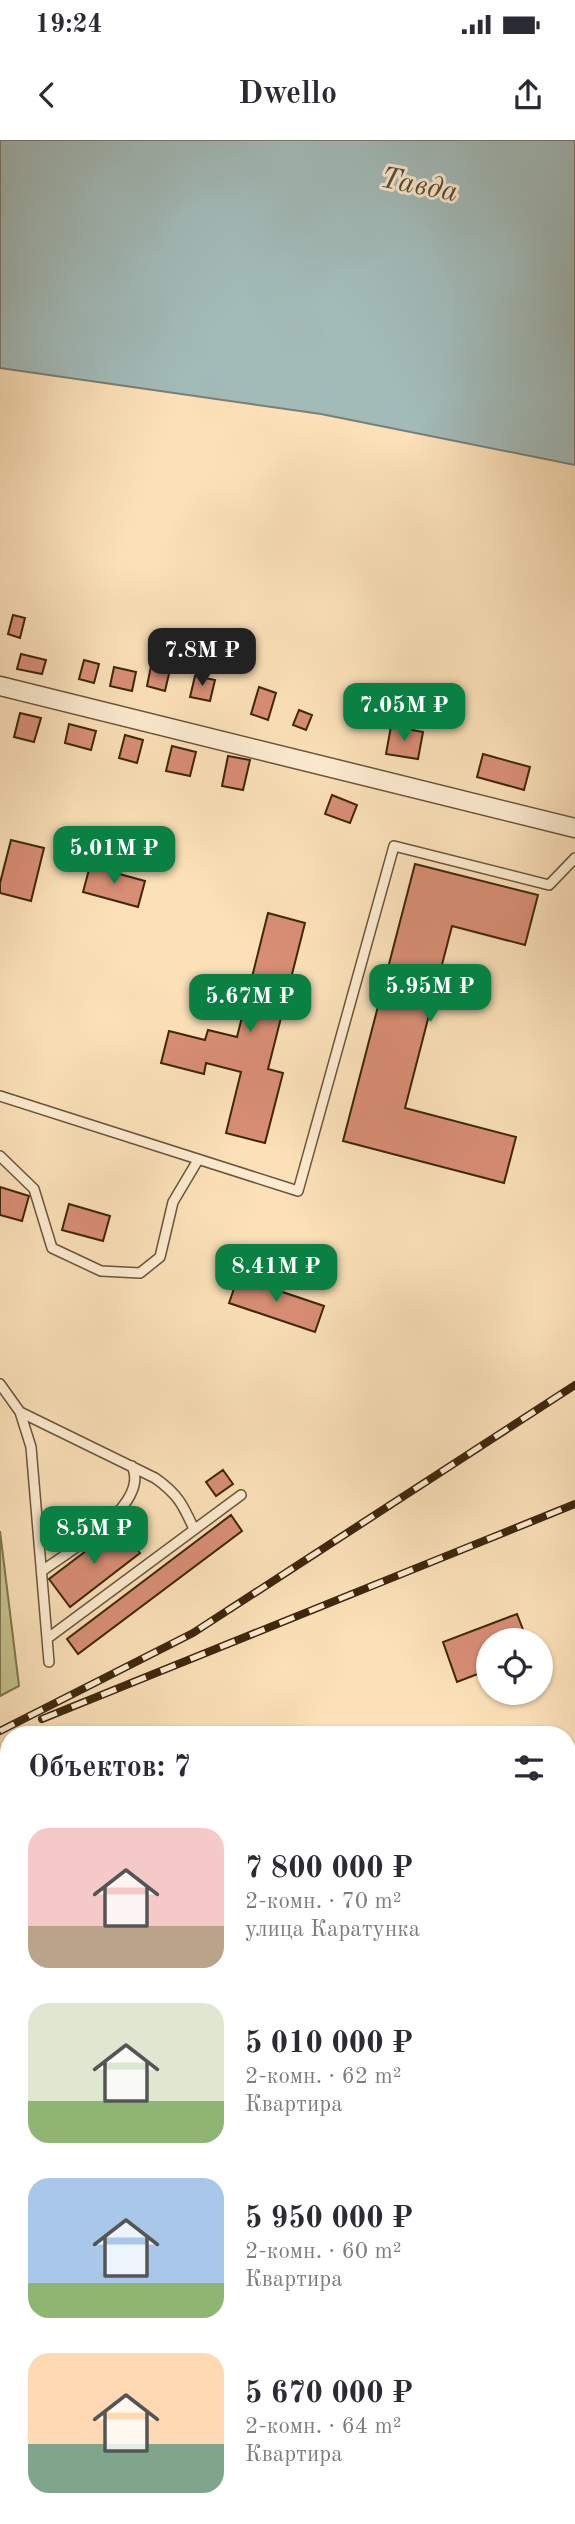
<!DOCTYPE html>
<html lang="ru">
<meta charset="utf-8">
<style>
:root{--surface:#fff;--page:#f7f7f7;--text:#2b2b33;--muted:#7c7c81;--accent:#0b8043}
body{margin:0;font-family:"Old Standard TT",serif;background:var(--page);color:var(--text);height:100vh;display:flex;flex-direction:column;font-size:26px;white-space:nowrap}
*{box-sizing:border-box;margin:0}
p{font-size:23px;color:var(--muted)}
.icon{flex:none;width:38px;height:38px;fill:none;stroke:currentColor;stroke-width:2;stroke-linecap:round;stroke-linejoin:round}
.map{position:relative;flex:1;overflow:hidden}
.drawer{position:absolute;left:0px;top:1586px;width:576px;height:800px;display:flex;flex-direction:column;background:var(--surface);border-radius:28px 28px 0 0;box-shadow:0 2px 5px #0004}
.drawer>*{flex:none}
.controls{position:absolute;left:476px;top:1488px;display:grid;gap:14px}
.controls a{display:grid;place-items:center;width:77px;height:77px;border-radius:50%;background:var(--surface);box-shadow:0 2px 5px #0004;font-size:35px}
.price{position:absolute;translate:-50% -60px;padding:0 16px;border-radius:14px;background:var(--accent);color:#fff;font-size:23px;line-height:46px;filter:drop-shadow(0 2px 4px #0008)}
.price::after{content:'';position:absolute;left:50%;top:42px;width:21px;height:16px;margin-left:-10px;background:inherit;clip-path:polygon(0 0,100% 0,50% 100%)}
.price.selected{background:#222;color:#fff}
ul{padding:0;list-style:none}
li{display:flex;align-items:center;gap:21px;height:175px;padding:0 28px}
li span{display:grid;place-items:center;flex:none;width:196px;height:140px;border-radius:21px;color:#555}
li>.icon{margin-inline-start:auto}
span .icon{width:84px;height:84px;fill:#fffc;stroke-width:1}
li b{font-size:30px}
h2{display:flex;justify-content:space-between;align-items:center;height:84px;padding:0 28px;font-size:30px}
.status{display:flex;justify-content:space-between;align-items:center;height:49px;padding:0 35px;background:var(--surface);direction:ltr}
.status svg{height:19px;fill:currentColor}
header{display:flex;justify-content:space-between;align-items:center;height:91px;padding:0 28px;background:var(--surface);font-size:32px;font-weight:700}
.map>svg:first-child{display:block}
.green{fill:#c3c18b;stroke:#80744c;stroke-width:2}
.water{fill:#a2bbb9;stroke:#7a7f74;stroke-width:2}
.building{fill:#d88e75;stroke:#3e260c;stroke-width:2}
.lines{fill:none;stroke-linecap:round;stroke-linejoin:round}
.lane-casing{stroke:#6d5437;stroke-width:12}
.street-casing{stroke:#6d5437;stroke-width:21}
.path{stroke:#3e260c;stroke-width:2.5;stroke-dasharray:5 3.5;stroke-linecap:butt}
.lane{stroke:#fcebd1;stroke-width:9}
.street{stroke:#fcebd1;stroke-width:18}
.rail-casing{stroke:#3e260c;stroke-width:8}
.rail{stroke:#fcebd1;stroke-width:5;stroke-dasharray:16;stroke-linecap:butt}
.labels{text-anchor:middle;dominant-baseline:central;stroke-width:6;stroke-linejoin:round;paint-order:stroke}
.water-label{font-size:30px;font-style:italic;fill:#574b37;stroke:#fcebd1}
</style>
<div class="status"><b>19:24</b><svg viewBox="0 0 49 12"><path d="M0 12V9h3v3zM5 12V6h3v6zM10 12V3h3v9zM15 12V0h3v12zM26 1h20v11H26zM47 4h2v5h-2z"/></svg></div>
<header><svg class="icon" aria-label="back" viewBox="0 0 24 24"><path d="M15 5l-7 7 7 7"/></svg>Dwello<svg class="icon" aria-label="share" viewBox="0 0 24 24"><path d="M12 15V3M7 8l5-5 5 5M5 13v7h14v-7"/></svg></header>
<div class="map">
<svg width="575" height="2384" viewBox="0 0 575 2384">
<rect width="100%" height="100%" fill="#fbe0b8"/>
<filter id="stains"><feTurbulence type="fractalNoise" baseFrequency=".00286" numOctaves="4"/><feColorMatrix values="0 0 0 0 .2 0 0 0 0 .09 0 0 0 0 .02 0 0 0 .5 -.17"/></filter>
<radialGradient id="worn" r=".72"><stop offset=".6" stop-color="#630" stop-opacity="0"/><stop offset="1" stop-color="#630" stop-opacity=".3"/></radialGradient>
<!-- green -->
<path class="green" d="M0,1391l19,155 -19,10z"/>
<!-- water -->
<path class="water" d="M0,0h575v325l-254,-51 -321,-46z"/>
<!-- building -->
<path class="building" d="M13,475l12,3 -5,20 -12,-4z
M21,514l25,6 -4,14 -25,-5z
M84,520l15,4 -5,19 -15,-4z
M152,521l19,4 -6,26 -18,-5z
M114,527l22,5 -4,19 -22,-5z
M195,536l20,4 -5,21 -20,-4z
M259,547l17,6 -8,27 -17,-6z
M299,570l13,5 -6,15 -13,-5z
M20,573l21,5 -7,24 -20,-5z
M69,584l27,7 -5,19 -26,-7z
M391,586l32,6 -5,27 -32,-5z
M125,595l18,5 -6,23 -18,-5z
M172,606l24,6 -6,24 -24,-5z
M483,614l47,13 -6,23 -47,-13z
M228,616l22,4 -7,30 -21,-4z
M332,655l25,10 -7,18 -25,-9z
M11,700l33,8 -13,53 -31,-8v-10z
M415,724l123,31 -13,50 -73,-19 -47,182 111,29 -12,46 -161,-42z
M90,726l55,15 -7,26 -55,-15z
M268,773l37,10 -37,146 15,4 -18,70 -39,-10 15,-61 -35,-9 -2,11 -43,-11 8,-32 36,9 3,-10 29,7z
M0,1047l29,9 -7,25 -22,-6z
M69,1064l41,12 -7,25 -41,-11z
M238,1137l86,29 -9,26 -86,-29z
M223,1330l10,14 -17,12 -10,-14z
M231,1375l11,16 -164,123 -11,-15z
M119,1386l21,27 -70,54 -21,-28z
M517,1474l10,26h-39v30l-31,12 -14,-40z
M575,1906v43l-5,-14 -3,2v-28z
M567,2315l8,14v12l-8,5z
M61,2376h31l1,8h-32z
M170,2376h20l5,8h-21z
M215,2376h37l5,8h-37z
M284,2376h39l4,8h-39z
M353,2376h41l5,8h-41z
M426,2376h39l4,8h-39z
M497,2376h25l-13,8h-7z"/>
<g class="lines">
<!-- lane casing -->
<g class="lane-casing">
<path id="lane" d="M0,956l298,95 96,-345 155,39 26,-27
M0,1016l34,33 18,59 49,23 39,2 20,-16 13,-55 25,-42
M0,1244l20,28 11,35 18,215
M20,1272l135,66c23,16 28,27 39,51
M42,1431c27,-20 109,-66 90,-105
M48,1498l193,-143"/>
</g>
<!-- street casing -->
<g class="street-casing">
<path id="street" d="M0,546l575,142
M567,1868l8,-3
M0,2191l9,-5
M567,2372l8,-6
M548,2384l11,-8"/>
</g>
<!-- path -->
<path class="path" d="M567,1828l8,-3
M0,1975l9,14
M0,2147l9,-6
M0,2230l9,-6"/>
<!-- lane -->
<use href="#lane" class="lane"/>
<!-- street -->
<use href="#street" class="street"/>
<!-- rail casing -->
<g class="rail-casing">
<path id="rail" d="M42,1579l533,-215
M0,1591l193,-98 382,-248
M0,2137l9,9
M567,2230l8,-3"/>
</g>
<!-- rail -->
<use href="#rail" class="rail"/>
</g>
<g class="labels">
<!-- water labels -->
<g class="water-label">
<text transform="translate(419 46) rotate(11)">Тавда</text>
</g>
</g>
<rect width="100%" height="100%" filter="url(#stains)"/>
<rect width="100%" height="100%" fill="url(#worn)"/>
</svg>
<div class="controls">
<a><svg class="icon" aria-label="locate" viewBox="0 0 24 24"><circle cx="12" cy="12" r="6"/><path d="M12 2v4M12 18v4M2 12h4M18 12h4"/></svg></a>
</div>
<b class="price selected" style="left:202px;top:548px">7.8M ₽</b>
<b class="price" style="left:404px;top:603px">7.05M ₽</b>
<b class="price" style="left:114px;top:746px">5.01M ₽</b>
<b class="price" style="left:430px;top:884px">5.95M ₽</b>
<b class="price" style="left:250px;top:894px">5.67M ₽</b>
<b class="price" style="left:276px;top:1164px">8.41M ₽</b>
<b class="price" style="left:94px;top:1426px">8.5M ₽</b>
<section class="drawer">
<h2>Объектов: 7<svg class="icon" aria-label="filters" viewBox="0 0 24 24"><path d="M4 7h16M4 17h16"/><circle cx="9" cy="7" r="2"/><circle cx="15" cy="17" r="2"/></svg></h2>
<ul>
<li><span style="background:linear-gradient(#f6c9c9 70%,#b9a48a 0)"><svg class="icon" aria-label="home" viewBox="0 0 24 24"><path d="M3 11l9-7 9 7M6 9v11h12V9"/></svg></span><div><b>7 800 000 ₽</b><p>2-комн. · 70 m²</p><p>улица Каратунка</p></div></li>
<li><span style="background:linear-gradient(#dfe7d0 70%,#8fb573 0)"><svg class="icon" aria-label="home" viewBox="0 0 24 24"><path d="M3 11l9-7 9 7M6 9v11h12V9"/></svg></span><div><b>5 010 000 ₽</b><p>2-комн. · 62 m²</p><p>Квартира</p></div></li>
<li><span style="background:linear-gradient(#a9c7e8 75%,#8fb573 0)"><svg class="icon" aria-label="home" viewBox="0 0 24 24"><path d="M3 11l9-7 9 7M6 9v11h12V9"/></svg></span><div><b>5 950 000 ₽</b><p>2-комн. · 60 m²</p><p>Квартира</p></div></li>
<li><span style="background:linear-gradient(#ffd9b3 65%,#7fa58c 0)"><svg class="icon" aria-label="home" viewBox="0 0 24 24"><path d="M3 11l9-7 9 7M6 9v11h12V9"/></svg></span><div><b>5 670 000 ₽</b><p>2-комн. · 64 m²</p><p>Квартира</p></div></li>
</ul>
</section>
</div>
